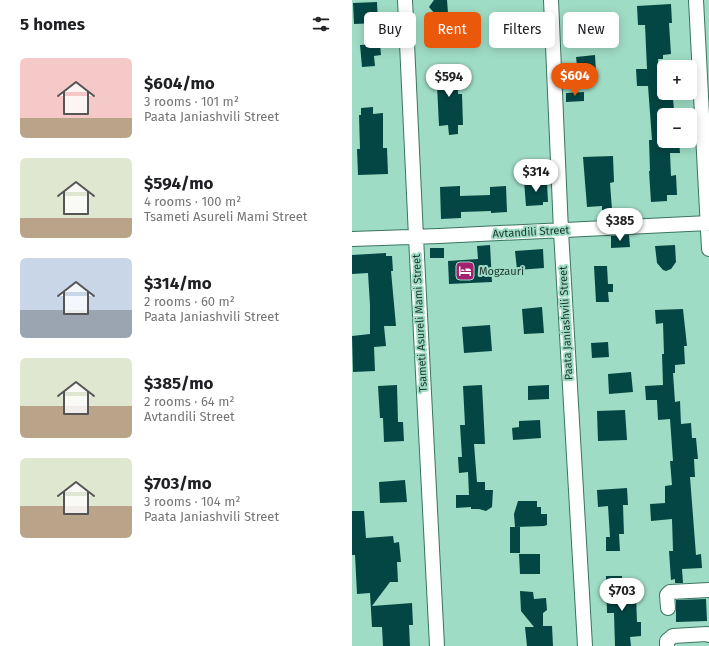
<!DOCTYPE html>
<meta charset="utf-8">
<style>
:root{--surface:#fff;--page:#f6f6f6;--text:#202124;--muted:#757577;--accent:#ea580c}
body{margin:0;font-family:"Fira Sans",sans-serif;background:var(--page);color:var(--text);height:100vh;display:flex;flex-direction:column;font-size:15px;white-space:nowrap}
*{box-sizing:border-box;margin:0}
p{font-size:13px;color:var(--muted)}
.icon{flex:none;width:22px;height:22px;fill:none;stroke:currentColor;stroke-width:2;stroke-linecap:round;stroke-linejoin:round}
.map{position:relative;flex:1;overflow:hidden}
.panel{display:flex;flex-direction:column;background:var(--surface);width:352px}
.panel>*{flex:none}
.hud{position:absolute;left:12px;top:12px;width:285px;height:36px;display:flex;gap:8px}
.fabs{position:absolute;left:305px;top:60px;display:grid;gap:8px}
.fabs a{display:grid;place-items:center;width:40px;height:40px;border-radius:6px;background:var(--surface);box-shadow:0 2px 10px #0003;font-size:20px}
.price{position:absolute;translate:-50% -34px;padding:0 9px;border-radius:14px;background:#fff;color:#222;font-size:13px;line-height:26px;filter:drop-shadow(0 1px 2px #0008)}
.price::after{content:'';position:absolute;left:50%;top:24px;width:12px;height:9px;margin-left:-6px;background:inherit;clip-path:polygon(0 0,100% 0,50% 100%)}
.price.on{background:var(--accent);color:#fff}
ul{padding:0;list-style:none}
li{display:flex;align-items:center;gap:12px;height:100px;padding:0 20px}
li span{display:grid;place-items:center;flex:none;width:112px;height:80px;border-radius:6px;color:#555}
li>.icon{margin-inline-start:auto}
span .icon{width:48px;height:48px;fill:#fffc;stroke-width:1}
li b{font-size:17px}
h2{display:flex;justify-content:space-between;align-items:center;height:48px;padding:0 20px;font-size:17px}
.tag{padding:0 14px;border-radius:6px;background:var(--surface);box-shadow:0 2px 10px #0003;font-size:14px;line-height:36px}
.tag.on{background:var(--accent);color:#fff}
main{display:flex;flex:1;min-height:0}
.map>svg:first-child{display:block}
.building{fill:#044643}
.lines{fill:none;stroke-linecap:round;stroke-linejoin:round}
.minor-casing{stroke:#397460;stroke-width:16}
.minor{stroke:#fff;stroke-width:14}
.labels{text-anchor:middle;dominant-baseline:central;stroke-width:4;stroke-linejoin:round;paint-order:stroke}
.street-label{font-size:11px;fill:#1a332a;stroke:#9fdcc5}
.poi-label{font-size:11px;fill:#1a332a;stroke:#9fdcc5;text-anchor:start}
</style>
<main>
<section class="panel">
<h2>5 homes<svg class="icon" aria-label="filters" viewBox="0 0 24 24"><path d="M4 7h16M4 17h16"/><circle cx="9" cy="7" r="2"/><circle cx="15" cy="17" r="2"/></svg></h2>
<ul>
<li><span style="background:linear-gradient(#f6c9c9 75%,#b9a48a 0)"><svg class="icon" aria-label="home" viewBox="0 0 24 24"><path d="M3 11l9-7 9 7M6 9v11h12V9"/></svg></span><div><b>$604/mo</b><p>3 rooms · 101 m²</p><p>Paata Janiashvili Street</p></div></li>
<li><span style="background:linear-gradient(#dfe7d0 75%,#b9a48a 0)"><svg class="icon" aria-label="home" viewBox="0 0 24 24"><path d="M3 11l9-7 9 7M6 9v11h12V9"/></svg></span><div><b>$594/mo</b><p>4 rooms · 100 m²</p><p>Tsameti Asureli Mami Street</p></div></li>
<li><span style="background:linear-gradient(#c9d6e8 65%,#9aa5b1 0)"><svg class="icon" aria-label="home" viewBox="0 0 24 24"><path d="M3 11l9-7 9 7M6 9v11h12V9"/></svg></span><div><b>$314/mo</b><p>2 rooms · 60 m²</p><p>Paata Janiashvili Street</p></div></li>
<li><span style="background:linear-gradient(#dfe7d0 60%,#b9a48a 0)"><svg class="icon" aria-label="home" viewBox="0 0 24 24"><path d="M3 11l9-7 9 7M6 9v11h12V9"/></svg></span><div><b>$385/mo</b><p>2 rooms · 64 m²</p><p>Avtandili Street</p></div></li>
<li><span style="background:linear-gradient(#dfe7d0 60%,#b9a48a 0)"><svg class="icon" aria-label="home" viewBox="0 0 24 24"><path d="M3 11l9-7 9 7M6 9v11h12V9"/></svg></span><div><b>$703/mo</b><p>3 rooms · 104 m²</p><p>Paata Janiashvili Street</p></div></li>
</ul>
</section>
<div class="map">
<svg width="357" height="646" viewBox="0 0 357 646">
<rect width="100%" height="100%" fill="#9fdcc5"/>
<!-- building -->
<path class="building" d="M82,0h13l1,13 -13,1 -6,-7z
M25,2l1,21 -24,1 -1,-21z
M319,4l1,19h-3l2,31 -8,1v4h-5l2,33 10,1v6h3l1,11 -10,1v30h15l1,12h-10l1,23 5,-1 1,20h-10v6l-16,1 -2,-31h1l-1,-31h3l-4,-54h-11l-1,-17h11l-2,-44h-7l-1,-19z
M254,13l2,23 -10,1 -1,-5 -17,1 -2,-18z
M28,44l1,11 -7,1 1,10 -13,1 -2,-22z
M243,55l1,18 -18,1 -2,-17z
M105,64l1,30h4l1,31h-5v9l-9,1 -1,-10 -9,1 -3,-61z
M232,92v9l-18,1v-9z
M21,107v7l10,-1v35h4l1,26 -30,1 -1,-26h3l-1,-34h2v-7z
M261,156l1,26 -4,1 2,27h-10v-4l-15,1 -4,-50z
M190,180v4l5,-1 1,19h-5v3l-17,1 -2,-25z
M108,186v10l30,-1v-8l16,-1 1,26 -16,1v-2l-30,1v6l-20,1 -1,-32z
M277,235l1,12 -19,1v-12z
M138,245l2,37 -43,2 -1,-23 30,-2 -1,-13z
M323,245l1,17 -5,7 -5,2 -3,-1 -6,-7 -2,-17z
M78,248h14v10h-14z
M191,249l1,19 -27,2 -2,-19z
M34,253v3h6l1,15h-2l5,55h-12l2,20 -12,1 1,24 -22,1 -1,-36 18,-2v-29l-2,-32 -16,1v-19z
M242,266h13l1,18h5v8h-5l1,10h-13z
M190,307l2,26 -20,1 -2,-25z
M331,309l4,37h-3l1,18 -10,1v8h-2l2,29 5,-1 1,23 10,-1 1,15h4l2,21h-4l1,18h-5l6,78 5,-1 1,14 -20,1 1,14h-8v-4l-4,1 -2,-29h4l-1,-32 -21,2 -1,-17 15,-1v-17l7,-1 -2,-24h3l-3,-42 -12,1 -1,-20h-11l-1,-14 18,-1 -1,-31h2l-1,-31 -7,1 -1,-14z
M138,325l2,26 -28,2 -2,-26z
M256,342l1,15 -17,1 -1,-15z
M279,372l2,20 -24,2 -1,-20z
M45,385l1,37h5l1,19 -20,1 -1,-24h-3l-2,-32z
M130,385l3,59h-11l3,38h8v8h8l-1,17 -6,4 -7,-2h-8v-2l-15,1v-13h13l-1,-23 -9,1 -1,-16h4l-2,-32h5l-2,-39z
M197,385v14l-21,1v-14z
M273,410l2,30 -29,1 -1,-30z
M188,420l1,18 -28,2 -1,-12 7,-1v-6z
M53,480l2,22 -27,1 -1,-21z
M275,488l1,17h-5l1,29h-5l1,17h-14v-14h4l-2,-31 -10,1 -1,-17z
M166,501h19v6h4v7h6v11l-3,1 -29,1 -1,-13z
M0,511h12l2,27 27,-2 1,7 5,-1 2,20h-4l1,20h-8l-18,24 40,-3 1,22h-4l1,21h-27l-1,-19h-10l-2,-34 -13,1 -2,-39h-3z
M158,527h10v26h-10z
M167,554h21v20h-20z
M254,576h16l1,20h13l1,26h4v14l-11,1 1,9h-16l-1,-33h-7z
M168,591l13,1 1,7 12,-1 1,12 -4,3v13h9l1,20h-26l-2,-19h9l-13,-16z
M354,599l1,22 -31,1v-22z"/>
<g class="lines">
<!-- minor casing -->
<g class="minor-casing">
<path id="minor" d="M53,0l11,237 21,409
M199,0l10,231 24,415
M344,0l13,249
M0,239l87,-3 270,-13
M316,608l-1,-13 3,-3 39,-2
M315,646v-5l6,-5 34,-2 2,1"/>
</g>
<!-- minor -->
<use href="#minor" class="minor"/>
</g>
<!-- icons -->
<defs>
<g id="hotel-square" transform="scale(1)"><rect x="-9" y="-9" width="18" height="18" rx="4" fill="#a2206f" stroke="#9fdcc5"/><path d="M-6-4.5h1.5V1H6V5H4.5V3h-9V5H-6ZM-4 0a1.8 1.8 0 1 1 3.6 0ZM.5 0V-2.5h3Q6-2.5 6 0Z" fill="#fff"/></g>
</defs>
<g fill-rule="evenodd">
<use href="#hotel-square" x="113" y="271"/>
</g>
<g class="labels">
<!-- street labels -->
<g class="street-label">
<text transform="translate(179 232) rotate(-3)">Avtandili Street</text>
<text transform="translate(68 323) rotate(-93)">Tsameti Asureli Mami Street</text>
<text transform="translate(214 323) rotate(-93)">Paata Janiashvili Street</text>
</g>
<!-- poi labels -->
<g class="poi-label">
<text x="127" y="271">Mogzauri</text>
</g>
</g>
</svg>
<div class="fabs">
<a>+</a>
<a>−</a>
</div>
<b class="price on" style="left:223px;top:97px">$604</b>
<b class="price" style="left:97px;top:98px">$594</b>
<b class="price" style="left:184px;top:193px">$314</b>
<b class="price" style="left:268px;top:242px">$385</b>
<b class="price" style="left:270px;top:612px">$703</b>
<div class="hud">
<a class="tag">Buy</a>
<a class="tag on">Rent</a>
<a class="tag">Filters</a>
<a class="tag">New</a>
</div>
</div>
</main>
